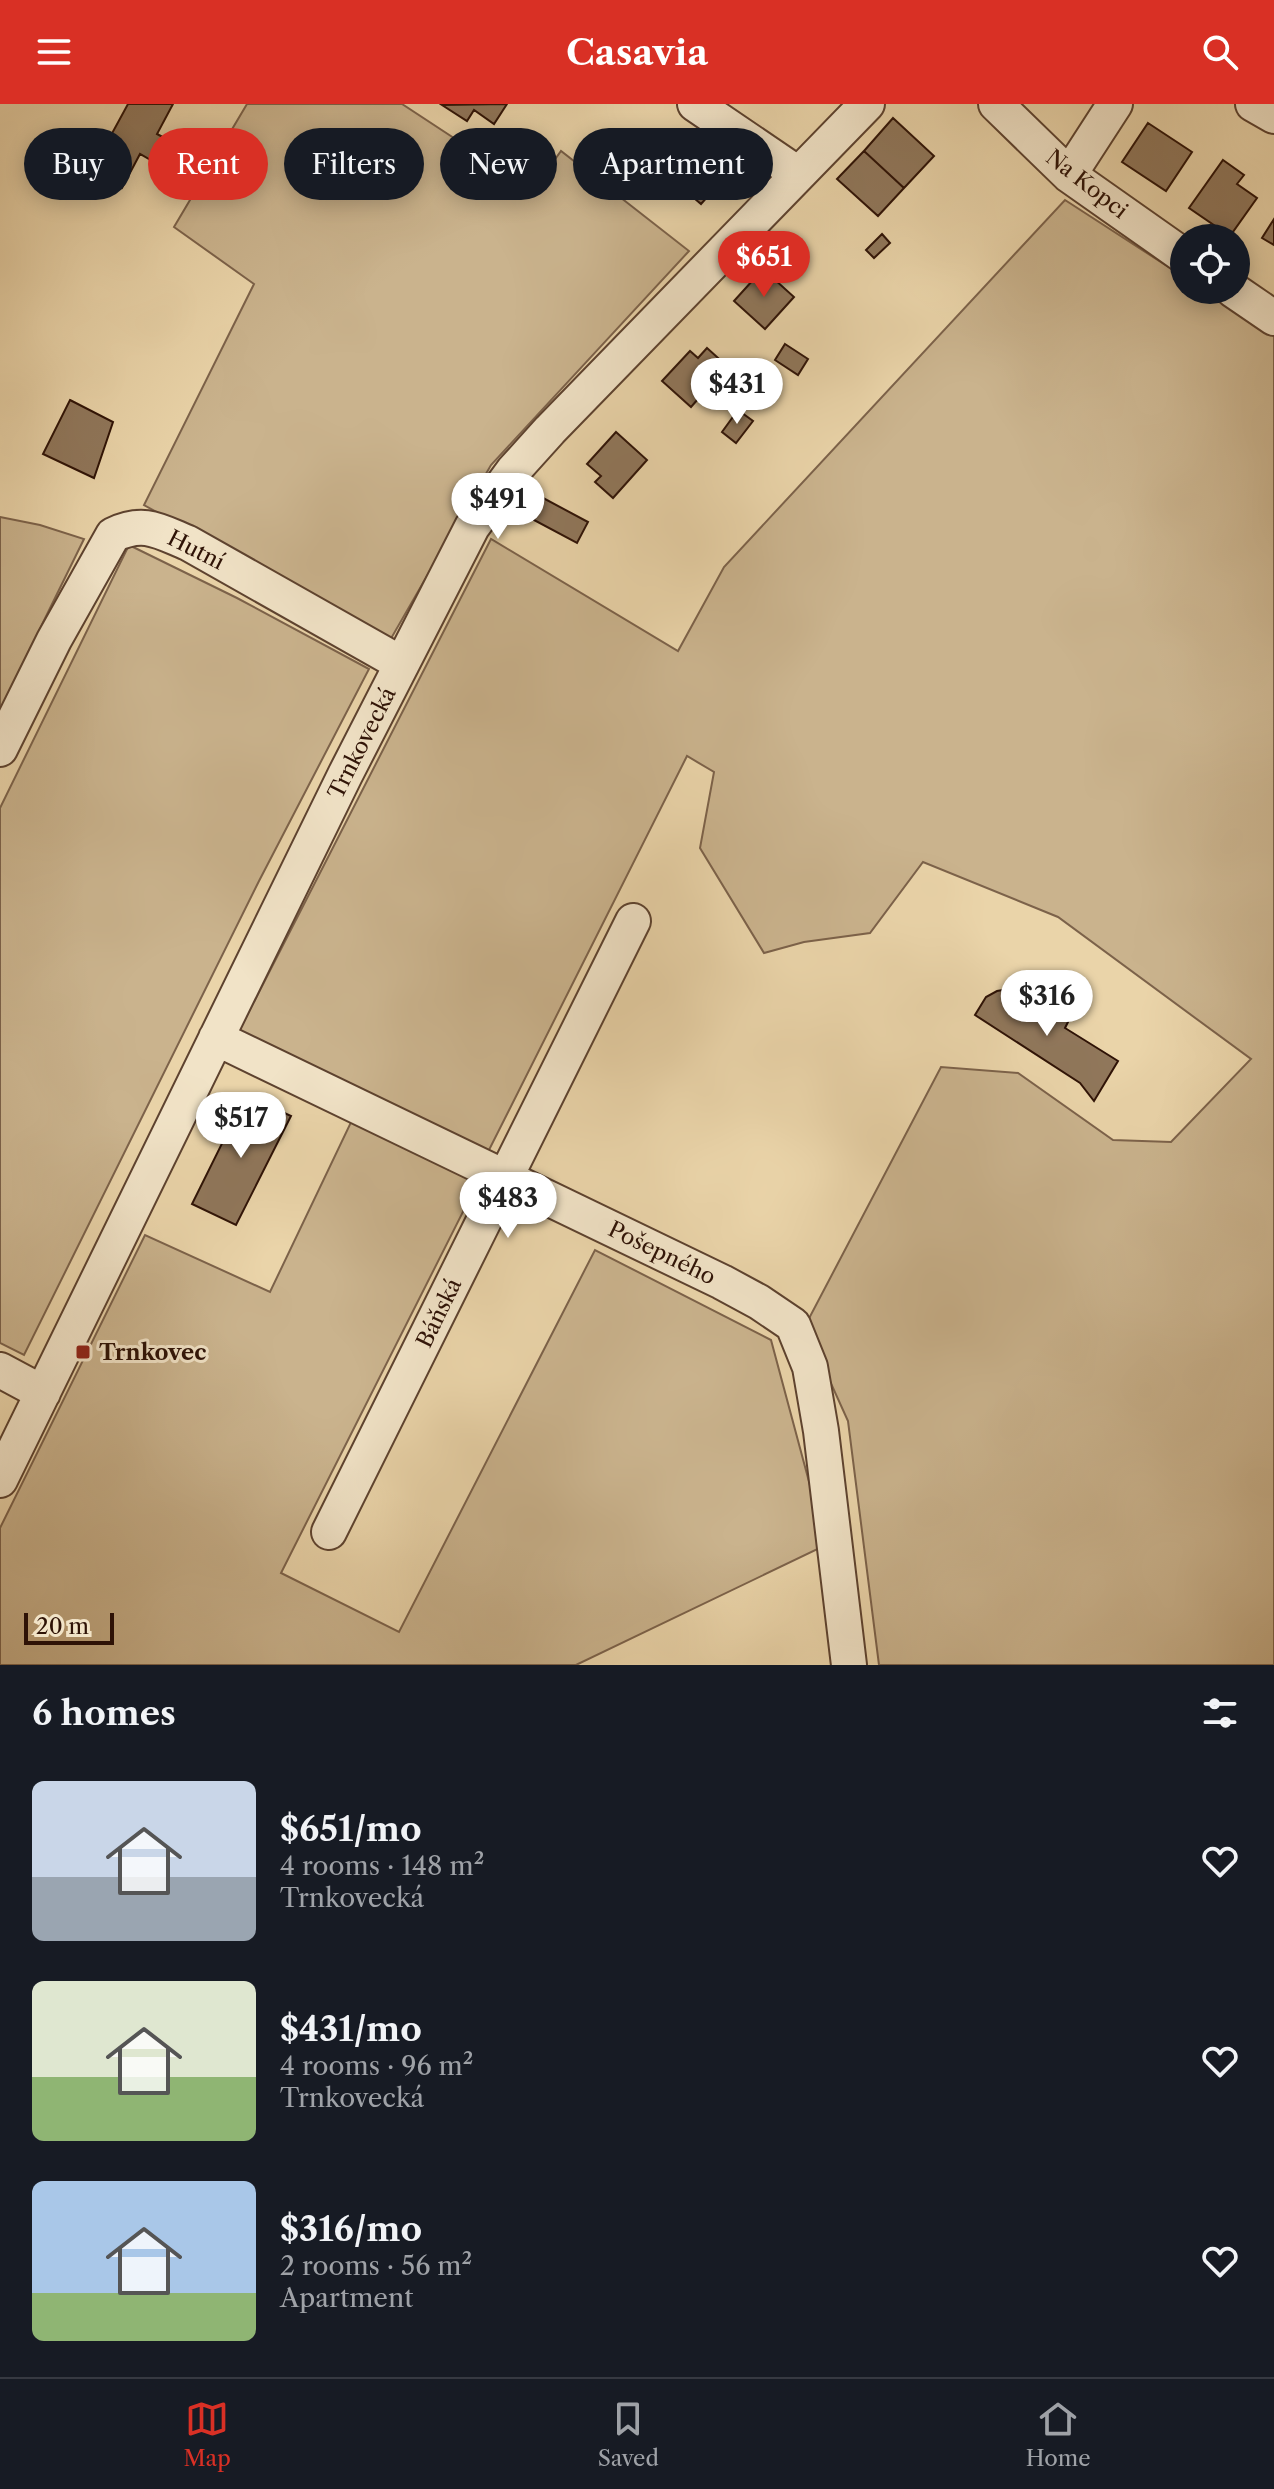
<!DOCTYPE html>
<meta charset="utf-8">
<style>
:root{--surface:#171b24;--page:#20242c;--text:#f1f3f6;--muted:#9ea1a6;--line:#363941;--accent:#d93025}
body{margin:0;font-family:"Libre Caslon Text",serif;background:var(--page);color:var(--text);height:100vh;display:flex;flex-direction:column;font-size:30px;white-space:nowrap}
*{box-sizing:border-box;margin:0}
p{font-size:26px;color:var(--muted)}
.icon{flex:none;width:44px;height:44px;fill:none;stroke:currentColor;stroke-width:2;stroke-linecap:round;stroke-linejoin:round}
.map{position:relative;height:1561px;overflow:hidden}
.drawer{display:flex;flex-direction:column;background:var(--surface);flex:1}
.drawer>*{flex:none}
.banner{position:absolute;left:24px;top:24px;width:800px;height:72px;display:flex;gap:16px}
.buttons{position:absolute;left:1170px;top:120px;display:grid;gap:16px}
.buttons a{display:grid;place-items:center;width:80px;height:80px;border-radius:50%;background:var(--surface);box-shadow:0 4px 20px #0003;font-size:40px}
.scale{position:absolute;left:24px;bottom:20px;width:90px;box-sizing:border-box;padding-left:8px;border:4px solid #2e1206;border-top:0;font-size:22px;line-height:28px;white-space:nowrap;color:#2e1206;-webkit-text-stroke:6px #f1e3c7;paint-order:stroke}
.price{position:absolute;translate:-50% -68px;padding:0 18px;border-radius:28px;background:#fff;color:#222;font-size:26px;line-height:52px;filter:drop-shadow(0 2px 4px #0008)}
.price::after{content:'';position:absolute;left:50%;top:48px;width:24px;height:18px;margin-left:-12px;background:inherit;clip-path:polygon(0 0,100% 0,50% 100%)}
.price.selected{background:var(--accent);color:#fff}
ul{padding:0;list-style:none}
li{display:flex;align-items:center;gap:24px;height:200px;padding:0 32px}
li span{display:grid;place-items:center;flex:none;width:224px;height:160px;border-radius:12px;color:#555}
li>.icon{margin-inline-start:auto}
span .icon{width:96px;height:96px;fill:#fffc;stroke-width:1}
li b{font-size:34px}
h2{display:flex;justify-content:space-between;align-items:center;height:96px;padding:0 32px;font-size:34px}
.tag{padding:0 28px;border-radius:36px;background:var(--surface);box-shadow:0 4px 20px #0003;font-size:28px;line-height:72px}
.tag.selected{background:var(--accent);color:#fff}
header{display:flex;justify-content:space-between;align-items:center;height:104px;padding:0 32px;background:var(--accent);color:#fff;font-size:36px;font-weight:800}
.dock{display:flex;justify-content:space-around;align-items:center;height:112px;border-top:2px solid var(--line);background:var(--surface);font-size:22px;color:var(--muted)}
.dock a{display:grid;justify-items:center;gap:4px}
.dock .selected{color:var(--accent)}
.map>svg:first-child{display:block}
.green{fill:#cab38d;stroke:#7c624a;stroke-width:2}
.building{fill:#90775b;stroke:#2e1206;stroke-width:2}
.lines{fill:none;stroke-linecap:round;stroke-linejoin:round}
.minor-casing{stroke:#5d422f;stroke-width:38}
.minor{stroke:#f1e3c7;stroke-width:34}
.poi-dot{fill:#8f2418;stroke:#f1e3c7;stroke-width:3}
.labels{text-anchor:middle;dominant-baseline:central;stroke-width:6;stroke-linejoin:round;paint-order:stroke}
.street-label{font-size:22px;fill:#2e1206;stroke:#f1e3c7}
.poi-label{font-size:22px;font-weight:bold;fill:#2e1206;stroke:#f1e3c7;text-anchor:start}
</style>
<header><svg class="icon" aria-label="menu" viewBox="0 0 24 24"><path d="M4 6h16M4 12h16M4 18h16"/></svg>Casavia<svg class="icon" aria-label="search" viewBox="0 0 24 24"><circle cx="10" cy="10" r="6"/><path d="M15 15l6 6"/></svg></header>
<div class="map">
<svg width="1274" height="1561" viewBox="0 0 1274 1561">
<rect width="100%" height="100%" fill="#ead4a9"/>
<filter id="stains"><feTurbulence type="fractalNoise" baseFrequency=".0025" numOctaves="4"/><feColorMatrix values="0 0 0 0 .2 0 0 0 0 .09 0 0 0 0 .02 0 0 0 .5 -.17"/></filter>
<radialGradient id="worn" r=".72"><stop offset=".6" stop-color="#630" stop-opacity="0"/><stop offset="1" stop-color="#630" stop-opacity=".3"/></radialGradient>
<!-- green -->
<path class="green" d="M247,0h155l131,86 28,-39 128,100 -198,214 -102,177 -245,-137 110,-221 -80,-57z
M1065,96l119,77v13h19l71,46v1329h-395l-31,-244 -43,-95 136,-259 77,6 95,67 58,2 80,-83 -193,-142 -135,-55 -53,71 -66,9 -40,11 -64,-105 14,-76 -27,-16 -200,398 -248,-123 252,-492 187,112 46,-84z
M0,413l40,8 44,14 -84,171z
M129,441l108,53 132,71 -110,212 -235,474 -24,-12v-535z
M353,1014l126,62 -198,393 118,59 196,-382 176,90 55,205 -250,120h-576v-137l145,-293 125,57z"/>
<!-- building -->
<path class="building" d="M128,0h45l-16,30 17,9 -13,23 -21,-12 -18,34 -27,-15 19,-34 -4,-2z
M507,0l-13,20 -20,-14 -7,11 -25,-16z
M893,14l41,38 -30,32 -40,-37z
M1148,19l44,29 -26,39 -44,-29z
M696,35l35,31 -30,34 -36,-31z
M864,47l40,37 -26,28 -41,-37z
M1223,56l21,15 -7,9 20,14 -27,38 -41,-28z
M1274,115v26l-12,-7z
M882,130l8,9 -16,15 -8,-8z
M763,165l31,28 -29,32 -31,-28z
M785,240l23,15 -10,16 -23,-15z
M707,244l20,18 -36,41 -29,-26 28,-30 8,7z
M70,296l43,22 -19,56 -51,-24z
M738,306l15,11 -17,22 -14,-11z
M616,328l31,28 -34,38 -18,-16 6,-6 -14,-12z
M530,387l58,31 -11,21 -58,-31z
M1009,885l11,2 44,28 4,3 -3,6 53,33 -24,40 -14,-18 -105,-68 11,-18 11,-6z
M246,991l45,21 -55,109 -44,-21z"/>
<g class="lines">
<!-- minor casing -->
<g class="minor-casing">
<path id="minor" d="M695,0l103,70
M996,0l73,71 115,81
M1253,0l21,12
M1069,71l46,-71
M1233,186l41,28
M0,645l54,-109 59,-105c31,-15 46,-4 75,8l214,121
M216,934l506,244 37,20 34,23 17,42 11,64 28,234
M0,1266l43,23
M0,1376l345,-705 127,-248 41,-56 37,-41 317,-326
M329,1428l304,-611"/>
</g>
<!-- minor -->
<use href="#minor" class="minor"/>
</g>
<!-- markers -->
<rect class="poi-dot" x="75" y="1240" width="16" height="16" rx="4"/>
<g class="labels">
<!-- street labels -->
<g class="street-label">
<text transform="translate(1087 80) rotate(38)">Na Kopci</text>
<text transform="translate(196 446) rotate(27)">Hutní</text>
<text transform="translate(362 639) rotate(-63)">Trnkovecká</text>
<text transform="translate(662 1149) rotate(26)">Pošepného</text>
<text transform="translate(439 1209) rotate(-64)">Báňská</text>
</g>
<!-- poi labels -->
<g class="poi-label">
<text x="99" y="1248">Trnkovec</text>
</g>
</g>
<rect width="100%" height="100%" filter="url(#stains)"/>
<rect width="100%" height="100%" fill="url(#worn)"/>
</svg>
<div class="buttons">
<a><svg class="icon" aria-label="locate" viewBox="0 0 24 24"><circle cx="12" cy="12" r="6"/><path d="M12 2v4M12 18v4M2 12h4M18 12h4"/></svg></a>
</div>
<div class="scale">20 m</div>
<b class="price selected" style="left:764px;top:195px">$651</b>
<b class="price" style="left:737px;top:322px">$431</b>
<b class="price" style="left:498px;top:437px">$491</b>
<b class="price" style="left:1047px;top:934px">$316</b>
<b class="price" style="left:241px;top:1056px">$517</b>
<b class="price" style="left:508px;top:1136px">$483</b>
<div class="banner">
<a class="tag">Buy</a>
<a class="tag selected">Rent</a>
<a class="tag">Filters</a>
<a class="tag">New</a>
<a class="tag">Apartment</a>
</div>
</div>
<section class="drawer">
<h2>6 homes<svg class="icon" aria-label="filters" viewBox="0 0 24 24"><path d="M4 7h16M4 17h16"/><circle cx="9" cy="7" r="2"/><circle cx="15" cy="17" r="2"/></svg></h2>
<ul>
<li><span style="background:linear-gradient(#c9d6e8 60%,#9aa5b1 0)"><svg class="icon" aria-label="home" viewBox="0 0 24 24"><path d="M3 11l9-7 9 7M6 9v11h12V9"/></svg></span><div><b>$651/mo</b><p>4 rooms · 148 m²</p><p>Trnkovecká</p></div><svg class="icon" aria-label="heart" viewBox="0 0 24 24"><path d="M12 20l-8-8c-3-5 5-10 8-4 3-6 11-1 8 4z"/></svg></li>
<li><span style="background:linear-gradient(#dfe7d0 60%,#8fb573 0)"><svg class="icon" aria-label="home" viewBox="0 0 24 24"><path d="M3 11l9-7 9 7M6 9v11h12V9"/></svg></span><div><b>$431/mo</b><p>4 rooms · 96 m²</p><p>Trnkovecká</p></div><svg class="icon" aria-label="heart" viewBox="0 0 24 24"><path d="M12 20l-8-8c-3-5 5-10 8-4 3-6 11-1 8 4z"/></svg></li>
<li><span style="background:linear-gradient(#a9c7e8 70%,#8fb573 0)"><svg class="icon" aria-label="home" viewBox="0 0 24 24"><path d="M3 11l9-7 9 7M6 9v11h12V9"/></svg></span><div><b>$316/mo</b><p>2 rooms · 56 m²</p><p>Apartment</p></div><svg class="icon" aria-label="heart" viewBox="0 0 24 24"><path d="M12 20l-8-8c-3-5 5-10 8-4 3-6 11-1 8 4z"/></svg></li>
</ul>
</section>
<nav class="dock">
<a class="selected"><svg class="icon" aria-label="map" viewBox="0 0 24 24"><path d="M3 6l6-2 6 2 6-2v14l-6 2-6-2-6 2zM9 4v14M15 6v14"/></svg>Map</a>
<a><svg class="icon" aria-label="saved" viewBox="0 0 24 24"><path d="M7 4h10v16l-5-4-5 4z"/></svg>Saved</a>
<a><svg class="icon" aria-label="home" viewBox="0 0 24 24"><path d="M3 11l9-7 9 7M6 9v11h12V9"/></svg>Home</a>
</nav>
